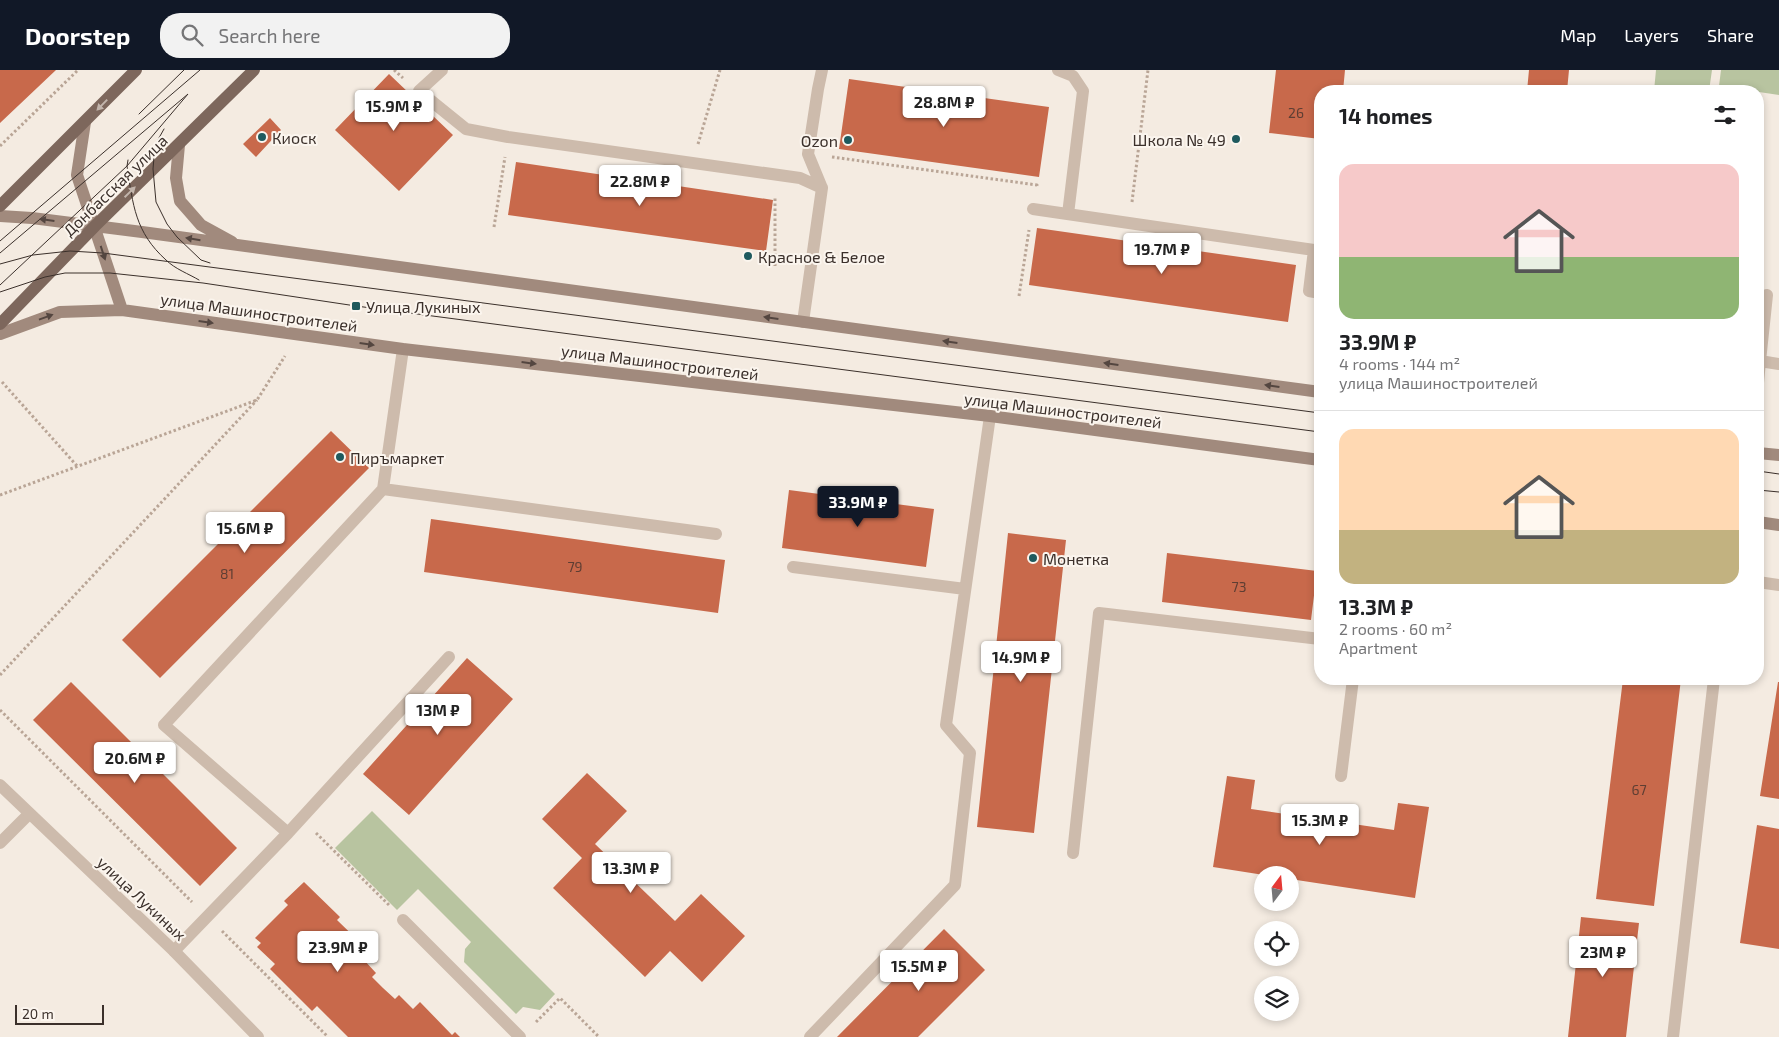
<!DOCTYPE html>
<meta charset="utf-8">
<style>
:root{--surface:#fff;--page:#f2f2f2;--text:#202124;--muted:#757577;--line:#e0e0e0;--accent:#111827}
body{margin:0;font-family:"Exo 2",sans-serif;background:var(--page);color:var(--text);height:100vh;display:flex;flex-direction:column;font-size:19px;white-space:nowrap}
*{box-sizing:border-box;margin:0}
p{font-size:16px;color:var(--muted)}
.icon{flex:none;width:28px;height:28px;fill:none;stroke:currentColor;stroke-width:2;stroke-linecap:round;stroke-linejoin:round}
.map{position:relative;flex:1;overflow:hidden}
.sheet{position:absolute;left:1314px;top:15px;width:450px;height:600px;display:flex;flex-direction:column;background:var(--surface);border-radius:20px;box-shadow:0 2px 8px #0003}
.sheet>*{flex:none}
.needle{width:32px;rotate:16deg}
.tools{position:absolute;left:1254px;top:796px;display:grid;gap:10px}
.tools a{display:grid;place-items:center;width:45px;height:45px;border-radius:50%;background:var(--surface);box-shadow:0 2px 8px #0003;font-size:25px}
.scale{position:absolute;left:15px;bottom:12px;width:89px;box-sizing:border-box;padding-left:5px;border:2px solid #3b302b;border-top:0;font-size:14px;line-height:18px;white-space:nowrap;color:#3b302b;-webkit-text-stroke:4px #fbf5ee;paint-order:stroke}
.price{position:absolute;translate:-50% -42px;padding:0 11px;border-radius:5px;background:#fff;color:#222;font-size:16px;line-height:32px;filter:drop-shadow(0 1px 2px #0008)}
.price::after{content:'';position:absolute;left:50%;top:30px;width:15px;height:11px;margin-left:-8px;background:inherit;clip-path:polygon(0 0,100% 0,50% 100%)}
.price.on{background:var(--accent);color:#fff}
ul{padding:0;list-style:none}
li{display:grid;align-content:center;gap:10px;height:265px;padding:0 25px}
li+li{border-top:1px solid var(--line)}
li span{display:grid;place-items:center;height:155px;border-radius:15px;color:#555}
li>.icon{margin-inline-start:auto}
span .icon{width:90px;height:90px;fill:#fffc;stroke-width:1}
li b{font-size:21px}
h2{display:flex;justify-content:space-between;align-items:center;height:60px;padding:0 25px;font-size:21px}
header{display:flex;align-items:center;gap:30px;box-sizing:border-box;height:70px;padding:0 25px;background:var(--accent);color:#fff}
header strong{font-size:24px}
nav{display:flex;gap:28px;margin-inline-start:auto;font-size:18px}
.search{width:350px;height:45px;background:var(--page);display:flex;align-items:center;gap:12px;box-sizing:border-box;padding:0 18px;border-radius:20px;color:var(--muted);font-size:19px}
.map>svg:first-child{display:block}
.green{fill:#b8c4a0}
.building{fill:#c8694b}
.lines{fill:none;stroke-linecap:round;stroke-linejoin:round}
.path{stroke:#b9a596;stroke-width:3;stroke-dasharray:2.5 2.5;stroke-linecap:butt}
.service{stroke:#cdbbac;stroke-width:12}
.minor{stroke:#cdbbac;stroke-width:12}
.secondary{stroke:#a18a7d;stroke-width:12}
.primary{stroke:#7d675c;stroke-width:12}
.tram{stroke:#3b302b;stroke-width:1}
.oneway{fill:#c2b5ac}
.oneway2{fill:#544640}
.poi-dot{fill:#1f5a5e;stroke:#fbf5ee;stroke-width:2}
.labels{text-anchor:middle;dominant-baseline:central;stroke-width:4;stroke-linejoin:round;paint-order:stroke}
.number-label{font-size:14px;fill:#5e3e33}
.poi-label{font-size:16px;fill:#3b302b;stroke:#fbf5ee;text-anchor:start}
.street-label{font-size:16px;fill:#3b302b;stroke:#fbf5ee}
</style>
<header>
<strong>Doorstep</strong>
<div class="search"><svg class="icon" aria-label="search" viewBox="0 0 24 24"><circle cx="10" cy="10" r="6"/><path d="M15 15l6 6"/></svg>Search here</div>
<nav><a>Map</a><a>Layers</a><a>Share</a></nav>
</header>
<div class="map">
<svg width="1779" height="967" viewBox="0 0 1779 967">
<rect width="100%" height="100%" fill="#f4ebe1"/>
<!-- green -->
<path class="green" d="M1656,0h56l-3,21h-55z
M1721,0h58v25l-60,-9z
M372,741l183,183 -15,16 -17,-3 -7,7 -52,-52 1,-13 6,-7 -53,-53 -21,21 -62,-62z"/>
<!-- building -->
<path class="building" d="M0,0h56l-56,53z
M1276,0h69l-2,21h-23v48l-51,-6z
M1529,0h40l-2,21h-40z
M389,4l64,61 -54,56 -64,-61z
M849,9l200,28 -10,70 -200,-28z
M270,48l11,12 -25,27 -13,-13z
M516,92l257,38 -7,51 -258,-36z
M1037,158l259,37 -8,57 -259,-37z
M331,361l38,37 -209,210 -38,-38z
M789,420l145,19 -8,58 -144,-19z
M431,449l294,41 -7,53 -294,-41z
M1008,463l58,7 -32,293 -57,-6z
M1167,483l150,18 -6,49 -149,-18z
M467,588l46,41 -104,116 -46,-41z
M1623,609h58l-27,227 -58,-7z
M71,612l166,166 -37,38 -167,-166z
M1778,612h1v117l-19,-3z
M587,703l40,38 -32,33 80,77 26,-27 44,42 -43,46 -32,-31 -25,26 -92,-89 29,-30 -40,-39z
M1227,706l28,4 -4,29 143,21 4,-27 31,4 -14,91 -125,-19v-4h-26l-51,-8z
M1757,755l22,4v120l-39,-6z
M304,812l36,35 -3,3 34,33 -7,7 12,13 -4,4 11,11 12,11 4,-4 14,14 7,-7 32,33 3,-3 5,5h-112l-31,-31 -5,5 -42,-42 5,-5 -18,-17 4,-4 -6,-5 33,-33 -4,-4z
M1581,847l58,6 -13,114h-58z
M944,859l41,41 -67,67h-81z"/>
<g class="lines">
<!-- path -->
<path class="path" d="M394,0l9,8
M698,74l22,-74
M0,76l78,-76
M832,87l205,28 -1,2
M1132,132l16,-132
M494,157l11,-70
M775,196v-69
M1019,226l10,-66
M2,312l76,85
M0,425l257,-95 28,-44
M0,605l257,-275
M0,640l192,192
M316,763l74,73
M222,861l106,106
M536,952l24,-24 39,39"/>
<!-- service -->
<path class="service" d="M442,0l-23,21 47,38 42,8 292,41 22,10 -19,134
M1058,0l15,6 10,15 -15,123
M822,118l-14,-34 10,-65 4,-19
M1033,139l281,41 -5,41 11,2
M1760,291l7,-66
M1758,313l2,-22 19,3
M383,419l333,45
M793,497l172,22
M1758,512l21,3
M1341,706l12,-97
M288,763l-124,-108 219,-236 20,-140
M0,773l29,-29
M1073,783l26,-240 221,26
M403,850l117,117
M174,881l114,-118 161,-176
M810,967l145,-152 15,-132 -24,-28 44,-309
M1673,967l41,-358"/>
<!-- minor -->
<path class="minor" d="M0,715l174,166 84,86"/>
<!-- secondary -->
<path class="secondary" d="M85,52l-8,53 45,135
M179,75l-3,33 4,23 21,24 31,17
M0,146l32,2 110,14 1178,160
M0,264l60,-22 62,-2 281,39 587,67 330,44
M1758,383l21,2
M1758,452l21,3"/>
<!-- primary -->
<path class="primary" d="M0,136l136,-136
M0,254l95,-98 159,-156"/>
<!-- tram -->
<path class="tram" d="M139,44l45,-44
M164,59l-9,16 -2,24 3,33 11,22 10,13 24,23 9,3
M128,90l-1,6c6,39 8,66 39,94 9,9 23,14 33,20
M0,171l200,-171
M0,183l188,-159 -61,72 -127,119
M0,194l33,-9 37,-4 33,2 1217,160
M0,222l45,-15 20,-4h45l93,10 153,23 964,126
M1758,401l21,3
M1758,420l21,2"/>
</g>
<!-- one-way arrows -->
<defs><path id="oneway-solid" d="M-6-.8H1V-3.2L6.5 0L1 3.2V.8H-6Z" transform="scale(1.25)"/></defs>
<g class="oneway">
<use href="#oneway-solid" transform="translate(102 35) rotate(134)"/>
<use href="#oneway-solid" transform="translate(130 122) rotate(-44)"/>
</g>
<g class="oneway2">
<use href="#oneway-solid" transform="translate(47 150) rotate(-173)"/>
<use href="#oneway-solid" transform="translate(193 169) rotate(-171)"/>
<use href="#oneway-solid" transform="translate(103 183) rotate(72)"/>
<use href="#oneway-solid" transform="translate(46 247) rotate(-20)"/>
<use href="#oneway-solid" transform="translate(771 248) rotate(-172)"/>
<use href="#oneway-solid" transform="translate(206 252) rotate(8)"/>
<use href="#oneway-solid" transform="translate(950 272) rotate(-172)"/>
<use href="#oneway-solid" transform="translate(367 274) rotate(8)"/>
<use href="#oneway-solid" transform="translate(529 293) rotate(7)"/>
<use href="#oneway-solid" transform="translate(1111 294) rotate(-172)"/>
<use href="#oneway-solid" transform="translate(1272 316) rotate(-172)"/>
</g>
<!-- markers -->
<g class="poi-dot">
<circle cx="262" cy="67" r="5"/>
<circle cx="1236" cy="69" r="5"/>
<circle cx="848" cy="70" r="5"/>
<circle cx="748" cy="186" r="5"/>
<rect x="351" y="231" width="10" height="10" rx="2.5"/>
<circle cx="340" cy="387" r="5"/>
<circle cx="1033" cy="488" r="5"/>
</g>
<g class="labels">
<!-- number labels -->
<g class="number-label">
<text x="1296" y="42">26</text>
<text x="575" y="496">79</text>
<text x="227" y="503">81</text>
<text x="1239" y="516">73</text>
<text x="1639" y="719">67</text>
</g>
<!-- poi labels -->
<g class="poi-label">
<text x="272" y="67">Киоск</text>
<text x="1226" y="69" text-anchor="end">Школа № 49</text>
<text x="838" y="70" text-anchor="end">Ozon</text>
<text x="758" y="186">Красное &amp; Белое</text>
<text x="366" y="236">Улица Лукиных</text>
<text x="350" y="387">Пиръмаркет</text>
<text x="1043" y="488">Монетка</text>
</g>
<!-- street labels -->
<g class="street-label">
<text transform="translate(115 115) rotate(-44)">Донбасская улица</text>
<text transform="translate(259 242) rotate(8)">улица Машиностроителей</text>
<text transform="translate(660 292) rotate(7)">улица Машиностроителей</text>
<text transform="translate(1063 340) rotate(7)">улица Машиностроителей</text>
<text transform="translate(142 828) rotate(43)">улица Лукиных</text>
</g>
</g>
</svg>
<div class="tools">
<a><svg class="needle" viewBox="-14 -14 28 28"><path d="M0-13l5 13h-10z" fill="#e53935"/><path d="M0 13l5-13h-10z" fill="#757577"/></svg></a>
<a><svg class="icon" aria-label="locate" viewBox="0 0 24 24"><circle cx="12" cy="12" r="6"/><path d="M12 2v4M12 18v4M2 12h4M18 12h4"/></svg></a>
<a><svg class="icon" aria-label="layers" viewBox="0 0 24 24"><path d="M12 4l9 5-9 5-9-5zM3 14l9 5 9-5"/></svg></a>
</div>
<div class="scale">20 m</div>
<b class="price" style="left:944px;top:58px">28.8M ₽</b>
<b class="price" style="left:394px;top:62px">15.9M ₽</b>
<b class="price" style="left:640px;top:137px">22.8M ₽</b>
<b class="price" style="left:1162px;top:205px">19.7M ₽</b>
<b class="price on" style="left:858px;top:458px">33.9M ₽</b>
<b class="price" style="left:245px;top:484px">15.6M ₽</b>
<b class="price" style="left:1021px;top:613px">14.9M ₽</b>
<b class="price" style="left:438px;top:666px">13M ₽</b>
<b class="price" style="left:135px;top:714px">20.6M ₽</b>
<b class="price" style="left:1320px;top:776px">15.3M ₽</b>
<b class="price" style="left:631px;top:824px">13.3M ₽</b>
<b class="price" style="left:338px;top:903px">23.9M ₽</b>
<b class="price" style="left:1603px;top:908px">23M ₽</b>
<b class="price" style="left:919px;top:922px">15.5M ₽</b>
<section class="sheet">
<h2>14 homes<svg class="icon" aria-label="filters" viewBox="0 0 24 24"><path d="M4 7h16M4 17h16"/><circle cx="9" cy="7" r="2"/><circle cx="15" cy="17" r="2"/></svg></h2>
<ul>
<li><span style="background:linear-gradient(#f6c9c9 60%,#8fb573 0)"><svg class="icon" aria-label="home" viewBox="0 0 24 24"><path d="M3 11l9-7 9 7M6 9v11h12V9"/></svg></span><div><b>33.9M ₽</b><p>4 rooms · 144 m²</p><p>улица Машиностроителей</p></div></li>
<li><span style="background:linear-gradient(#ffd9b3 65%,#c2b280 0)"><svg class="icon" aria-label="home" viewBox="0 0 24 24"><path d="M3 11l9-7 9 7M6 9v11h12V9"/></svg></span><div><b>13.3M ₽</b><p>2 rooms · 60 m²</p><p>Apartment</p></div></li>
</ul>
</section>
</div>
